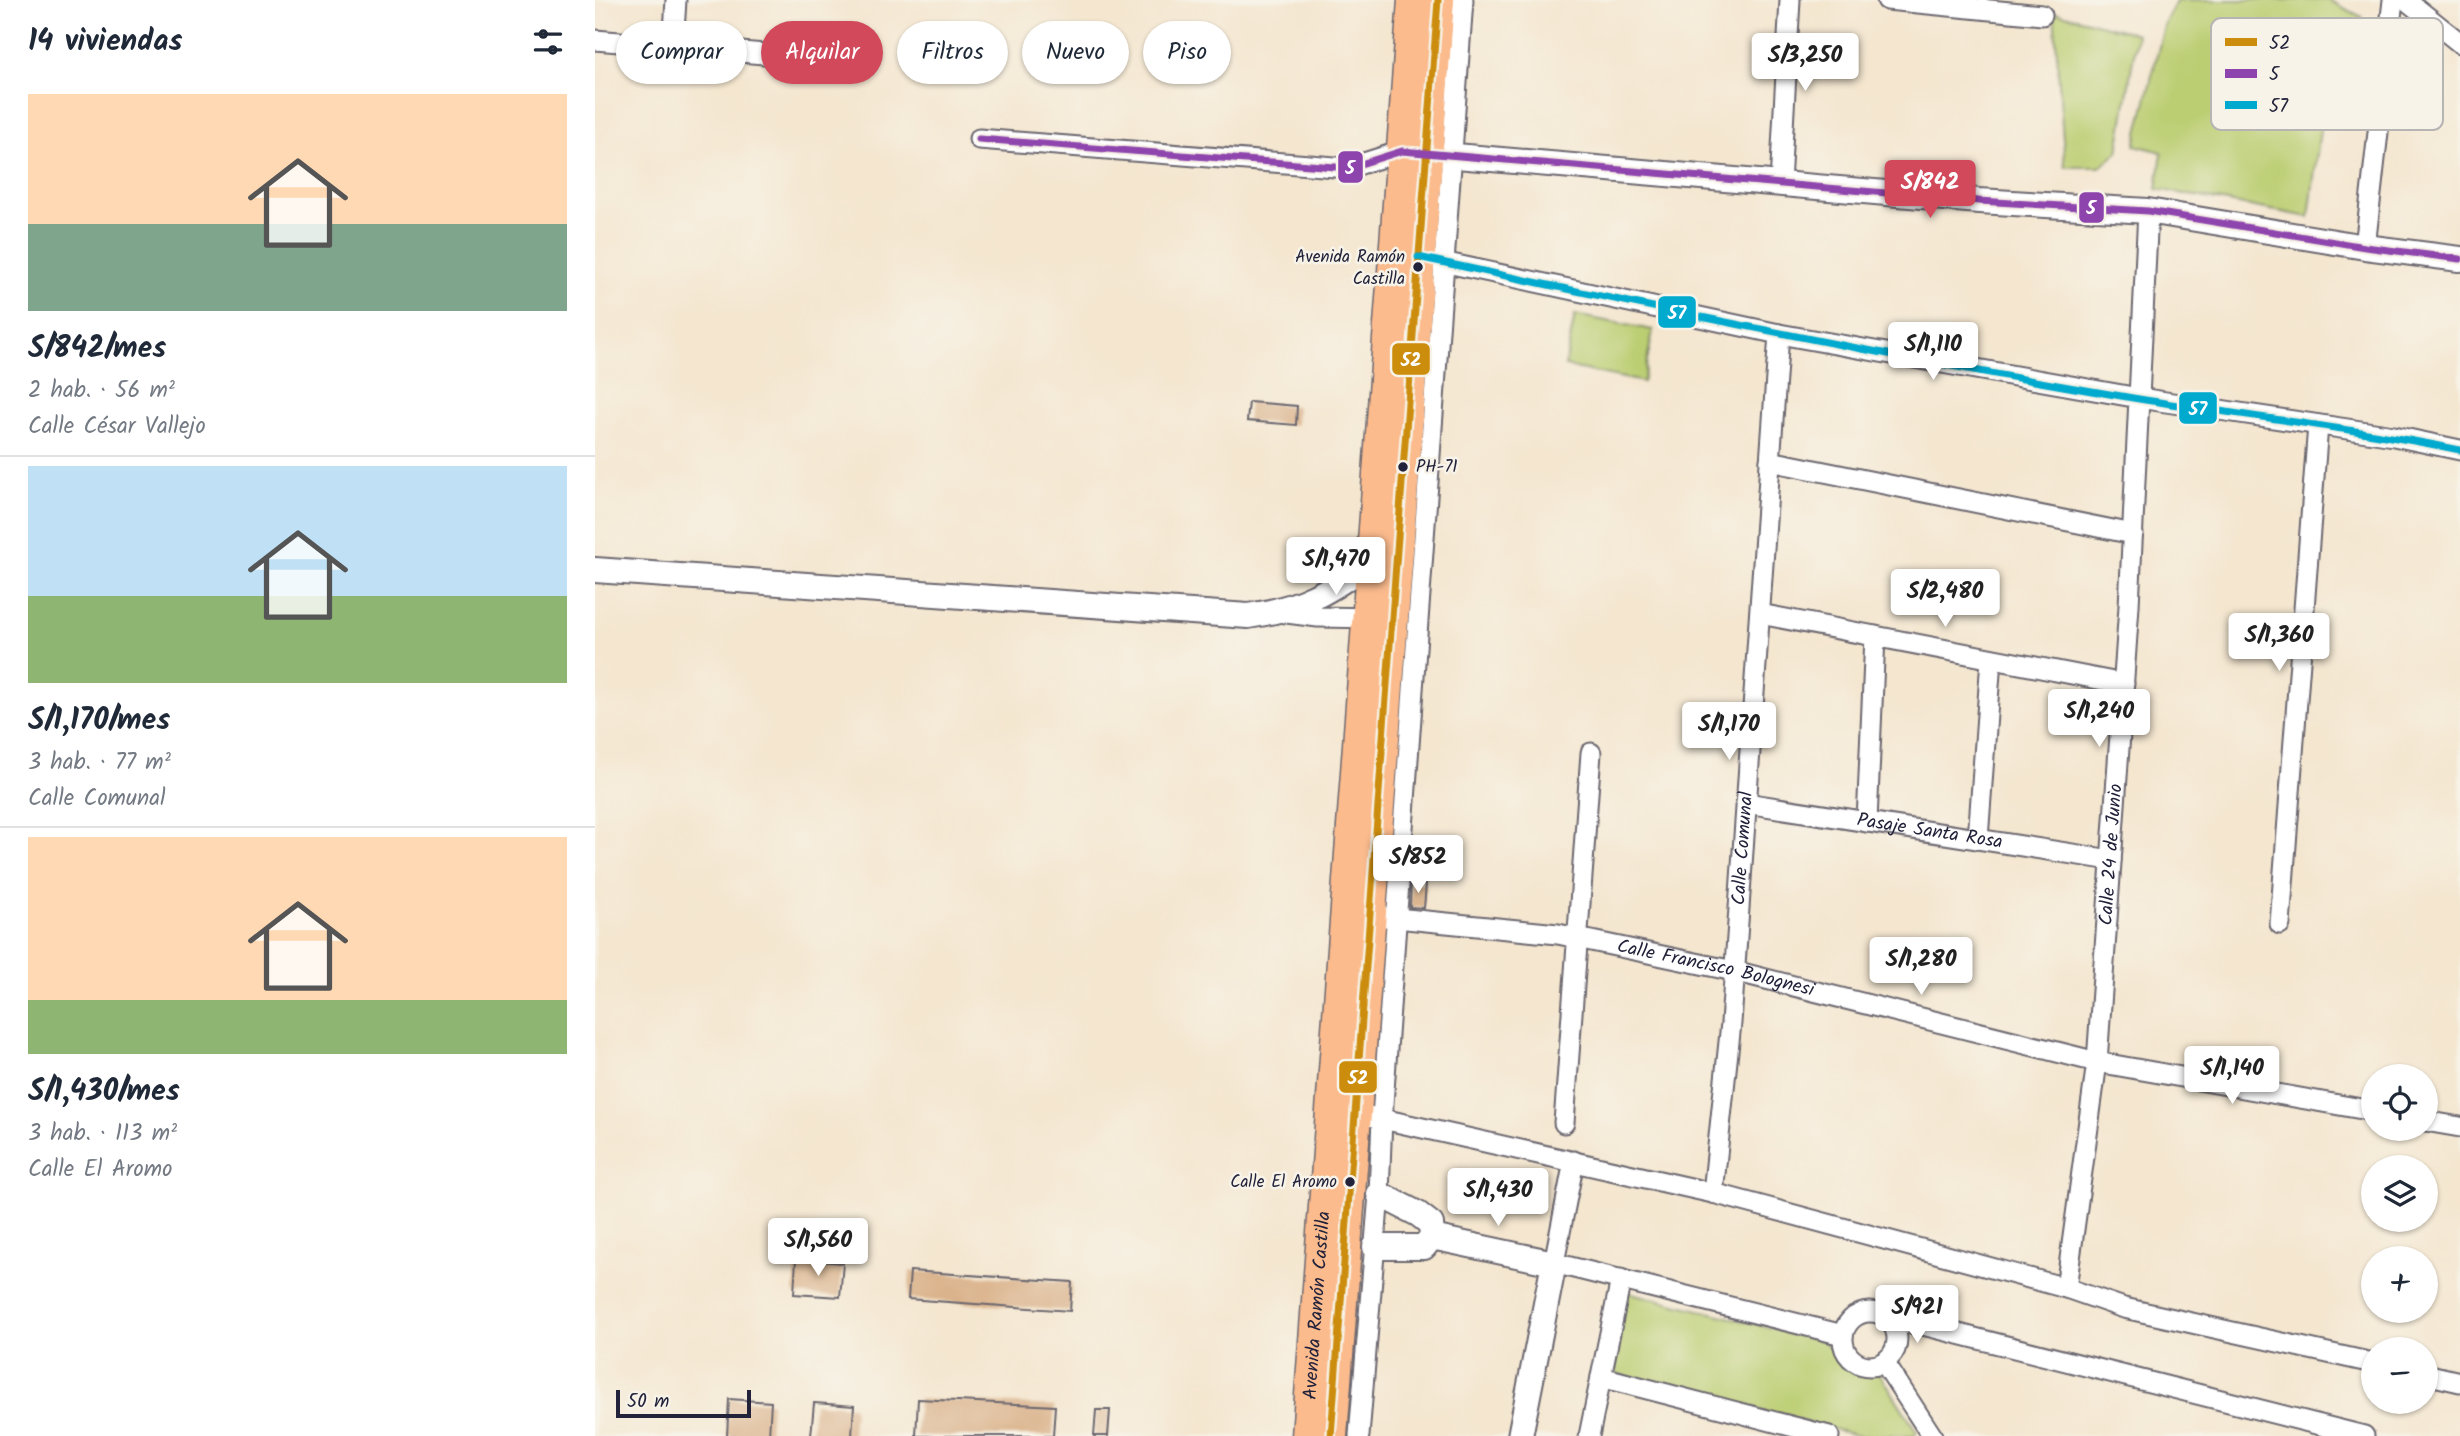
<!DOCTYPE html>
<html lang="es">
<meta charset="utf-8">
<style>
:root{--surface:#fff;--page:#f2f2f3;--text:#1f2937;--muted:#747a83;--line:#e0e1e3;--accent:#d1495b}
body{margin:0;font-family:Kalam,sans-serif;background:var(--page);color:var(--text);height:100vh;display:flex;flex-direction:column;font-size:26px;white-space:nowrap}
*{box-sizing:border-box;margin:0}
p{font-size:23px;color:var(--muted)}
.icon{flex:none;width:38px;height:38px;fill:none;stroke:currentColor;stroke-width:2;stroke-linecap:round;stroke-linejoin:round}
.map{position:relative;flex:1;overflow:hidden}
.side{display:flex;flex-direction:column;background:var(--surface);width:595px}
.side>*{flex:none}
.hud{position:absolute;left:21px;top:21px;width:665px;height:63px;display:flex;gap:14px}
.tools{position:absolute;left:1766px;top:1064px;display:grid;gap:14px}
.tools a{display:grid;place-items:center;width:77px;height:77px;border-radius:50%;background:var(--surface);box-shadow:0 2px 5px #0004;font-size:35px}
.scale{position:absolute;left:21px;bottom:18px;width:135px;box-sizing:border-box;padding-left:7px;border:4px solid #22223b;border-top:0;font-size:19px;line-height:24px;white-space:nowrap;color:#22223b;-webkit-text-stroke:5px #f7f3e8;paint-order:stroke}
.price{position:absolute;translate:-50% -60px;padding:0 16px;border-radius:7px;background:#fff;color:#222;font-size:23px;line-height:46px;filter:drop-shadow(0 2px 4px #0008)}
.price::after{content:'';position:absolute;left:50%;top:42px;width:21px;height:16px;margin-left:-10px;background:inherit;clip-path:polygon(0 0,100% 0,50% 100%)}
.price.current{background:var(--accent);color:#fff}
ul{padding:0;list-style:none}
li{display:grid;align-content:center;gap:14px;height:371px;padding:0 28px}
li+li{border-top:2px solid var(--line)}
li span{display:grid;place-items:center;height:217px;border-radius:0px;color:#555}
li>.icon{margin-inline-start:auto}
span .icon{width:126px;height:126px;fill:#fffc;stroke-width:1}
li b{font-size:30px}
h2{display:flex;justify-content:space-between;align-items:center;height:84px;padding:0 28px;font-size:30px}
.tag{padding:0 24px;border-radius:32px;background:var(--surface);box-shadow:0 2px 5px #0004;font-size:24px;line-height:63px}
.tag.current{background:var(--accent);color:#fff}
main{display:flex;flex:1;min-height:0}
.map>svg:first-child{display:block}
.green{fill:#bbce72;stroke:#6e7856;stroke-width:2}
.building{fill:#dab28b}
.lines{fill:none;stroke-linecap:round;stroke-linejoin:round}
.minor-casing{stroke:#6c676f;stroke-width:23}
.tertiary-casing{stroke:#6c676f;stroke-width:28}
.trunk-casing{stroke:#6c676f;stroke-width:35}
.minor{stroke:#fff;stroke-width:19}
.tertiary{stroke:#fff;stroke-width:24}
.trunk{stroke:#fbbb8d;stroke-width:32}
.bus-1-casing{stroke:#f7f3e8;stroke-width:12}
.bus-2-casing{stroke:#f7f3e8;stroke-width:12}
.bus-3-casing{stroke:#f7f3e8;stroke-width:12}
.bus-1{stroke:#cc8c0c;stroke-width:7}
.bus-2{stroke:#8e44ad;stroke-width:7}
.bus-3{stroke:#00a9ce;stroke-width:7}
.bus-dot{fill:#22223b;stroke:#f7f3e8;stroke-width:2.5}
.labels{text-anchor:middle;dominant-baseline:central;stroke-width:5;stroke-linejoin:round;paint-order:stroke}
.bus-label{font-size:17px;fill:#22223b;stroke:#f7f3e8;text-anchor:end}
.street-label{font-size:19px;fill:#22223b;stroke:#f7f3e8}
.key{fill:#f7f3e8;stroke:#b7b4b4;stroke-width:2}
.key-label{font-size:19px;fill:#22223b}
.line-badge{stroke:#f7f3e8;stroke-width:2.5}
.badge-label{font-size:19px;text-anchor:middle;font-weight:bold;fill:#fff}
</style>
<main>
<section class="side">
<h2>14 viviendas<svg class="icon" aria-label="filters" viewBox="0 0 24 24"><path d="M4 7h16M4 17h16"/><circle cx="9" cy="7" r="2"/><circle cx="15" cy="17" r="2"/></svg></h2>
<ul>
<li><span style="background:linear-gradient(#ffd9b3 60%,#7fa58c 0)"><svg class="icon" aria-label="home" viewBox="0 0 24 24"><path d="M3 11l9-7 9 7M6 9v11h12V9"/></svg></span><div><b>S/842/mes</b><p>2 hab. · 56 m²</p><p>Calle César Vallejo</p></div></li>
<li><span style="background:linear-gradient(#bfe0f5 60%,#8fb573 0)"><svg class="icon" aria-label="home" viewBox="0 0 24 24"><path d="M3 11l9-7 9 7M6 9v11h12V9"/></svg></span><div><b>S/1,170/mes</b><p>3 hab. · 77 m²</p><p>Calle Comunal</p></div></li>
<li><span style="background:linear-gradient(#ffd9b3 75%,#8fb573 0)"><svg class="icon" aria-label="home" viewBox="0 0 24 24"><path d="M3 11l9-7 9 7M6 9v11h12V9"/></svg></span><div><b>S/1,430/mes</b><p>3 hab. · 113 m²</p><p>Calle El Aromo</p></div></li>
</ul>
</section>
<div class="map">
<svg width="1865" height="1436" viewBox="0 0 1865 1436">
<rect width="100%" height="100%" fill="#f7f3e8"/>
<filter id="ink" filterUnits="userSpaceOnUse"><feTurbulence type="fractalNoise" baseFrequency=".0143" numOctaves="2"/><feDisplacementMap in="SourceGraphic" scale="14" xChannelSelector="R" yChannelSelector="G"/><feConvolveMatrix kernelMatrix="1 2 1 2 8 2 1 2 1" color-interpolation-filters="sRGB"/></filter>
<filter id="wash" filterUnits="userSpaceOnUse"><feTurbulence type="fractalNoise" baseFrequency=".00686" numOctaves="4" result="noise"/><feDisplacementMap in="SourceGraphic" scale="28" xChannelSelector="R" yChannelSelector="G"/><feGaussianBlur stdDeviation="1.57" result="paint"/><feColorMatrix in="noise" values="0 0 0 0 0 0 0 0 0 0 0 0 0 0 0 0 0 1.4 0 .05"/><feComposite in="paint" operator="in"/></filter>
<g filter="url(#wash)">
<rect width="100%" height="100%" fill="#f4e6cf"/>
<!-- green -->
<path class="green" d="M1582,0h151l34,17 -37,73 -16,127 -152,-28 5,-37 -27,-7 30,-123z
M1459,12l83,22 -19,118 -18,15h-35z
M980,315l78,15 -10,52 -78,-16z
M1032,1292l197,49c16,25 26,27 55,31l38,60 -3,4h-54l-245,-62 -4,-11z"/>
<g id="blocks">
<!-- building -->
<path class="building" d="M654,402l48,4 -1,19 -49,-4z
M816,882l15,2 -2,24 -14,-1z
M201,1259l47,4 -3,34 -46,-3z
M315,1271l162,11 -2,29 -162,-12z
M134,1399l42,3 -2,34h-42z
M323,1399l137,7 -2,30h-137z
M219,1403l40,3 -2,30h-41z
M501,1410h14l-2,26h-14z"/>
</g>
</g>
<g filter="url(#ink)">
<use href="#blocks" fill-opacity="0" stroke="#6c676f" stroke-width="2"/>
<g class="lines">
<!-- minor casing -->
<g class="minor-casing">
<g id="minor">
<path d="M1292,0l155,15"/>
<path d="M1811,0l54,43"/>
<path d="M0,40l218,18"/>
<path d="M78,48l3,-48"/>
<path d="M384,139l369,29 54,-17"/>
<path d="M1185,184l10,-184"/>
<path d="M1770,247l28,-247"/>
<path d="M838,260l346,74 360,64 255,38 66,14"/>
<path d="M1175,461l363,73"/>
<path d="M684,612l39,5 61,1"/>
<path d="M1165,614l364,70"/>
<path id="s1" d="M1151,803l365,57"/>
<path d="M1272,822l8,-186"/>
<path d="M1383,839l13,-180"/>
<path id="s2" d="M791,917l172,17 176,37 363,91 276,49"/>
<path d="M1685,924l38,-499"/>
<path d="M774,1116l344,77 353,95 58,20 249,55"/>
<path d="M1830,1121l35,6"/>
<path d="M969,1123l27,-370"/>
<path d="M979,1161l-20,102 289,72"/>
<path id="s3" d="M1118,1193l18,-170 48,-689"/>
<path id="s4" d="M1471,1288l31,-226 32,-456 19,-395"/>
<circle cx="1275" cy="1339" r="27"/>
<path d="M1298,1325l22,-2 449,113"/>
<path d="M1289,1362l48,74"/>
<path d="M1830,1374l35,8"/>
<path d="M1006,1377l228,59"/>
<path d="M764,1436l20,-242 3,-76 81,-1118"/>
<path d="M994,1436l32,-157"/>
</g>
</g>
<!-- tertiary casing -->
<g class="tertiary-casing">
<path id="tertiary" d="M815,152l569,49 169,10 217,36 95,12
M0,570l653,46c52,-7 84,-25 124,-57
M837,1237l122,26 -34,173
M780,1247h49l8,-10 -1,-13 -13,-10 -39,-20"/>
</g>
<!-- trunk casing -->
<g class="trunk-casing">
<g id="trunk">
<path id="s5" d="M713,1436l106,-1436"/>
<path d="M736,1436l107,-1436"/>
</g>
</g>
<!-- minor -->
<use href="#minor" class="minor"/>
<!-- tertiary -->
<use href="#tertiary" class="tertiary"/>
<!-- trunk -->
<use href="#trunk" class="trunk"/>
<!-- bus-1 casing -->
<g class="bus-1-casing">
<path id="bus-1" d="M736,1436l107,-1436"/>
</g>
<!-- bus-2 casing -->
<g class="bus-2-casing">
<path id="bus-2" d="M384,139l369,29 54,-17 577,50 169,10 217,36 95,12"/>
</g>
<!-- bus-3 casing -->
<g class="bus-3-casing">
<path id="bus-3" d="M823,257c240,52 480,102 721,142 107,17 215,29 321,51"/>
</g>
<!-- bus-1 -->
<use href="#bus-1" class="bus-1"/>
<!-- bus-2 -->
<use href="#bus-2" class="bus-2"/>
<!-- bus-3 -->
<use href="#bus-3" class="bus-3"/>
</g>
</g>
<!-- markers -->
<g class="bus-dot">
<circle cx="823" cy="267" r="6"/>
<circle cx="808" cy="467" r="6"/>
<circle cx="755" cy="1182" r="6"/>
</g>
<g class="labels">
<!-- bus labels -->
<g class="bus-label">
<text x="810" y="257">Avenida Ramón<tspan x="810" dy="22">Castilla</tspan></text>
<text x="821" y="467" text-anchor="start">PH-71</text>
<text x="742" y="1182">Calle El Aromo</text>
</g>
<!-- street labels -->
<g class="street-label">
<text stroke="none"><textPath href="#s1" startOffset="186">Pasaje Santa Rosa</textPath></text>
<text stroke="none"><textPath href="#s3" startOffset="346">Calle Comunal</textPath></text>
<text stroke="none"><textPath href="#s4" startOffset="436">Calle 24 de Junio</textPath></text>
<text stroke="none"><textPath href="#s2" startOffset="334">Calle Francisco Bolognesi</textPath></text>
<text stroke="none"><textPath href="#s5" startOffset="131">Avenida Ramón Castilla</textPath></text>
</g>
</g>
<!-- legend -->
<rect x="1616" y="18" width="232" height="112" rx="10" class="key"/>
<rect x="1630" y="38" width="32" height="8" fill="#cc8c0c"/>
<rect x="1630" y="69" width="32" height="9" fill="#8e44ad"/>
<rect x="1630" y="101" width="32" height="8" fill="#00a9ce"/>
<g class="key-label">
<text x="1674" y="49">52</text>
<text x="1674" y="80">5</text>
<text x="1674" y="112">57</text>
</g>
<g class="line-badge">
<rect x="742" y="150" width="27" height="34" rx="7" fill="#8e44ad"/>
<rect x="1483" y="191" width="27" height="33" rx="7" fill="#8e44ad"/>
<rect x="1062" y="295" width="40" height="34" rx="7" fill="#00a9ce"/>
<rect x="796" y="342" width="40" height="34" rx="7" fill="#cc8c0c"/>
<rect x="1583" y="391" width="40" height="34" rx="7" fill="#00a9ce"/>
<rect x="743" y="1060" width="40" height="34" rx="7" fill="#cc8c0c"/>
</g>
<g class="badge-label">
<text x="755" y="174">5</text>
<text x="1496" y="214">5</text>
<text x="1082" y="319">57</text>
<text x="816" y="366">52</text>
<text x="1603" y="415">57</text>
<text x="763" y="1084">52</text>
</g>
</svg>
<div class="tools">
<a><svg class="icon" aria-label="locate" viewBox="0 0 24 24"><circle cx="12" cy="12" r="6"/><path d="M12 2v4M12 18v4M2 12h4M18 12h4"/></svg></a>
<a><svg class="icon" aria-label="layers" viewBox="0 0 24 24"><path d="M12 4l9 5-9 5-9-5zM3 14l9 5 9-5"/></svg></a>
<a>+</a>
<a>−</a>
</div>
<div class="scale">50 m</div>
<b class="price" style="left:1210px;top:93px">S/3,250</b>
<b class="price current" style="left:1335px;top:220px">S/842</b>
<b class="price" style="left:1338px;top:382px">S/1,110</b>
<b class="price" style="left:741px;top:597px">S/1,470</b>
<b class="price" style="left:1350px;top:629px">S/2,480</b>
<b class="price" style="left:1684px;top:673px">S/1,360</b>
<b class="price" style="left:1504px;top:749px">S/1,240</b>
<b class="price" style="left:1134px;top:762px">S/1,170</b>
<b class="price" style="left:823px;top:895px">S/852</b>
<b class="price" style="left:1326px;top:997px">S/1,280</b>
<b class="price" style="left:1637px;top:1106px">S/1,140</b>
<b class="price" style="left:903px;top:1228px">S/1,430</b>
<b class="price" style="left:223px;top:1278px">S/1,560</b>
<b class="price" style="left:1322px;top:1345px">S/921</b>
<div class="hud">
<a class="tag">Comprar</a>
<a class="tag current">Alquilar</a>
<a class="tag">Filtros</a>
<a class="tag">Nuevo</a>
<a class="tag">Piso</a>
</div>
</div>
</main>
